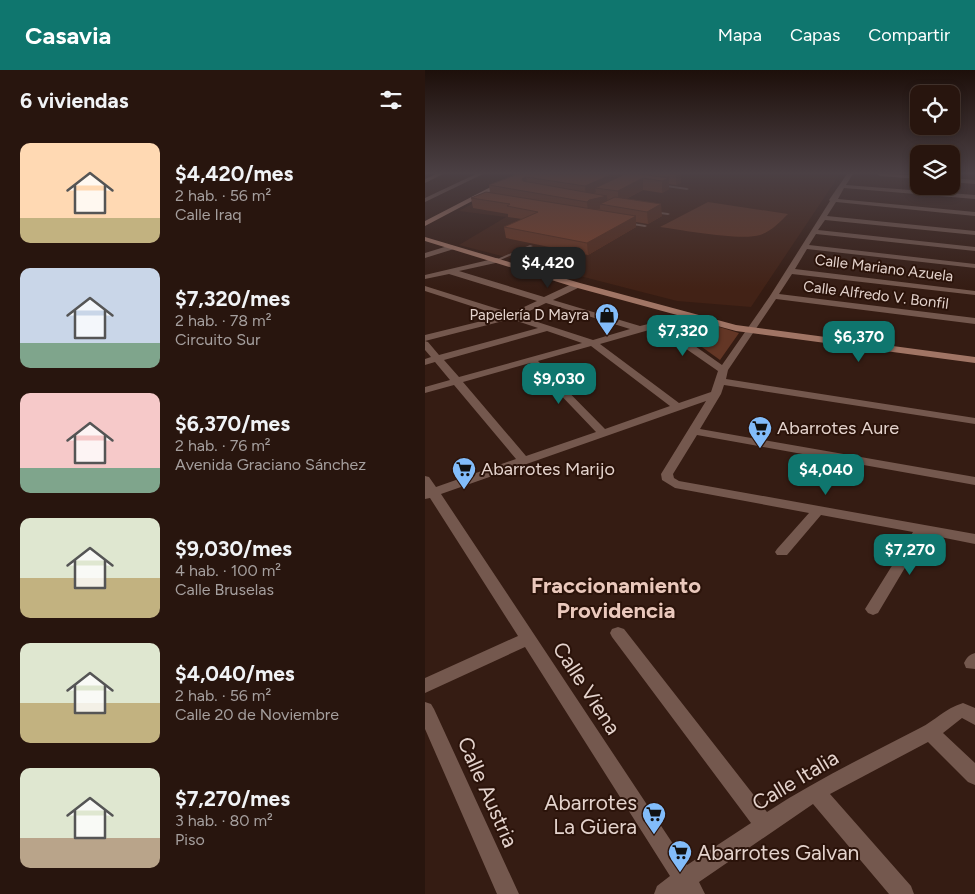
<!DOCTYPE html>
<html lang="es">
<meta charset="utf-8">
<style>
:root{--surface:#28150e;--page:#34221c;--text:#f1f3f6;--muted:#a59f9e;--line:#44342e;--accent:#0f766e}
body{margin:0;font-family:Figtree,sans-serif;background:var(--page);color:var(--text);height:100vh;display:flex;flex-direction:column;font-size:19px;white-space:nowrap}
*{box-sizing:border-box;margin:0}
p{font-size:16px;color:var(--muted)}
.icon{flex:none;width:28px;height:28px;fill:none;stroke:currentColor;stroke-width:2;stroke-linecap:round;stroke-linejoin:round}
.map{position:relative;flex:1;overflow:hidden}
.side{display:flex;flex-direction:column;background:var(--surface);width:425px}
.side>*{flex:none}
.buttons{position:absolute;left:485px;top:15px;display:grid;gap:10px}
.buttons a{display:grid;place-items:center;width:50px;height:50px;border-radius:10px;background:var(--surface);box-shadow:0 2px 8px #0003,0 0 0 1px var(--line);font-size:25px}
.price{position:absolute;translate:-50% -42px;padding:0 11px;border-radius:10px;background:var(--accent);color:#fff;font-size:16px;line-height:32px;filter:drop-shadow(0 1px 2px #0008)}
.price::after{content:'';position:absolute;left:50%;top:30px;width:15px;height:11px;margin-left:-8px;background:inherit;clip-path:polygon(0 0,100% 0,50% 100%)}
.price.current{background:#222;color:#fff}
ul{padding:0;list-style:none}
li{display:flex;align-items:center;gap:15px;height:125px;padding:0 20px}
li span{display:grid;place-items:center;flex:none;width:140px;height:100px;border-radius:10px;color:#555}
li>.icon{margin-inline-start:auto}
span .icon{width:60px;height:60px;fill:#fffc;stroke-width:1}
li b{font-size:21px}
h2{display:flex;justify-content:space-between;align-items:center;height:60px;padding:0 20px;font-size:21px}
header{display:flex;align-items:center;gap:30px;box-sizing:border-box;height:70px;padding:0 25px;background:var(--accent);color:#fff}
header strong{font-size:24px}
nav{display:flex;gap:28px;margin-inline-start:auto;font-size:18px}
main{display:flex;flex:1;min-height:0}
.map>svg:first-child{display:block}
.built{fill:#422216}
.green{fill:#633625}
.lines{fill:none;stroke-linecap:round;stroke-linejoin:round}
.lane{fill:#74584e;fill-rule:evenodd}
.street{fill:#74584e;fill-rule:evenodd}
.secondary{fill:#a17565;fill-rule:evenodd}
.wall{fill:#6a3622}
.shaded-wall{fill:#562c1c}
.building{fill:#7b3f28;stroke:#562c1c}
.labels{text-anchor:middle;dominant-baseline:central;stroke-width:4;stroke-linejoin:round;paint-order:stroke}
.far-street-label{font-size:15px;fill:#e4d3cd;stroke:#2b130a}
.far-poi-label{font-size:15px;fill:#e4d3cd;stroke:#2b130a;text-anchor:end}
.poi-label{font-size:18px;fill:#e4d3cd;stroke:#2b130a;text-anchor:start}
.near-street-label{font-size:21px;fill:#e4d3cd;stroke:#2b130a}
.near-poi-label{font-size:21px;fill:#e4d3cd;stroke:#2b130a;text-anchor:end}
.near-neighbourhood-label{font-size:22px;font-weight:bold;fill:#eac8bc;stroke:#2b130a}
</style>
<header>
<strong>Casavia</strong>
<nav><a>Mapa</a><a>Capas</a><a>Compartir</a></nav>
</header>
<main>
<section class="side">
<h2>6 viviendas<svg class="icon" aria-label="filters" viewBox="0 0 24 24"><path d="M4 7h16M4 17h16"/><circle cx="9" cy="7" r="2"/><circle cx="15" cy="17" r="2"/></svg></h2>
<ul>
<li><span style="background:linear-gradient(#ffd9b3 75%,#c2b280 0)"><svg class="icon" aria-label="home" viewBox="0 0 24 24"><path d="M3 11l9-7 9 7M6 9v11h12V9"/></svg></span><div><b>$4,420/mes</b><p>2 hab. · 56 m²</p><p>Calle Iraq</p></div></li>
<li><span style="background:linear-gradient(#c9d6e8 75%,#7fa58c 0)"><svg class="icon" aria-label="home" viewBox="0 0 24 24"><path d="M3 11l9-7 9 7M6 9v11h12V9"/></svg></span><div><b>$7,320/mes</b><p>2 hab. · 78 m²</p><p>Circuito Sur</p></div></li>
<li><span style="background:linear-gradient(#f6c9c9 75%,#7fa58c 0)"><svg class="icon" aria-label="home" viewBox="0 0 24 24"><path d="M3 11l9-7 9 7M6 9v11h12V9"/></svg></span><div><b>$6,370/mes</b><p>2 hab. · 76 m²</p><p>Avenida Graciano Sánchez</p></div></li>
<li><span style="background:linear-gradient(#dfe7d0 60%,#c2b280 0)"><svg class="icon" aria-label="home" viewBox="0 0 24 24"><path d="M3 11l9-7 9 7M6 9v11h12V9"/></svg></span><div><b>$9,030/mes</b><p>4 hab. · 100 m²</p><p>Calle Bruselas</p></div></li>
<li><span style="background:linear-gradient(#dfe7d0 60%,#c2b280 0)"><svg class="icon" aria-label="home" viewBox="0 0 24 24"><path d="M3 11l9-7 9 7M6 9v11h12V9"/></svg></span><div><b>$4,040/mes</b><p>2 hab. · 56 m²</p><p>Calle 20 de Noviembre</p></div></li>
<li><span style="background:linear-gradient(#dfe7d0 70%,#b9a48a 0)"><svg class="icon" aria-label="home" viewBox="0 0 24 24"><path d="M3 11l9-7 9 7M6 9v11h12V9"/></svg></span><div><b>$7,270/mes</b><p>3 hab. · 80 m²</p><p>Piso</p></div></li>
</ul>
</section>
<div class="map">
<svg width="550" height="824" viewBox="0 0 550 824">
<rect width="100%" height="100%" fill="#351c13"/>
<!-- built -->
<path class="built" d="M102,104h313l-89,133 -74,-6 -218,-56 47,-28 -47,-6z"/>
<!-- green -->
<path class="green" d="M283,132l80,12c-8,8 -16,17 -28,21 -19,6 -78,-5 -100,-8z
M265,248l49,15 -19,27 -50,-36z"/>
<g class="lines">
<!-- lane -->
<path class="lane" d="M234,114l28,4 2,1 -2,1 -27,-4z
M227,141l16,2 2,1 -2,1 -15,-2h-1z
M201,152l19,3 2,1 -2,1 -18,-3h-1z
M105,175l3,1 -35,15 -3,-1z
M119,179l3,1 -36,16 -3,-1z"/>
<!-- street -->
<path class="street" d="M11,104h7l-18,9v-4z
M51,104h7l-58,28v-4z
M422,104h6l-7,11 129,10v4l-131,-11 -6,11 137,13v4l-139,-14 -9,14 148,15v4l-150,-15 -7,10 157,17v4l-159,-17 -7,11 166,19v4l-168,-19 -12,20 180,22v4l-183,-21 -13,20 196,24v6l-199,-25 -48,71 -2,9 249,39v6l-251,-39 -3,9 -21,35 275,48v8l-278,-50 -24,39 1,4 5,3 296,53v10l-50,-10 -47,79 -5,2 -5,-2 -3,-4 48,-77 -92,-17 -34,40h-10l-2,-3 2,-3 32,-36 -134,-25 -13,-8 -1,-6 45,-73 -265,93 246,371 64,-42 -139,-186 -2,-4 2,-4 6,-2 6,2 143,183c49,-32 101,-57 153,-84 16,-8 24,-19 43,-25l12,5v17l-13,-7 -19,15 32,30v22l-7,-3 -40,-40 -98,52 81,92 3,8h-25l-76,-90 -114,78 6,12h-51l3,-8 13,-10 -145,-229 -100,46v-15l93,-42 -88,-138 -5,1v-23l4,1 7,10 80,-28 -62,-74 -29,8v-6l25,-7 -15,-18 -10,3v-6l6,-2 -6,-7v-9l3,1 11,13 99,-27 -27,-9 -86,22v-6l77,-19 -77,-25v-5l86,27 26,-12 -88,-27 -24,5v-4l72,-17 4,2 -1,2 -41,9 85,26 30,-14h6v4l-27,13 87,26 50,-12v4l-25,7 57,40 48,-69 60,-95 -1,-1zM121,233l84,26 -37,11 -74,-24zM231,258l62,43 -7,21 -32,11 -79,-59zM122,261l35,12 -123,34 -15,-17zM166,276l79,60 -65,23 -67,-68zM105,293l66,69 -70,24 -63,-74z
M452,104l42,1v4l-39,-3z
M526,108l24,2v4l-24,-2z
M26,175l4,2 -1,2 -29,9v-5z
M550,583v16l-9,-1 -2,-5c3,-6 5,-8 11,-10z
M0,632l6,2 3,5 85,185h-22l-72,-165z"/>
<!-- secondary -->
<path class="secondary" d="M91,104h7l-98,52v-5z
M0,167l155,46 156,42 239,32v6l-239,-32 -162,-44 -149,-46z"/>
</g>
<!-- wall -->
<path class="wall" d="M90,104h166v9l-5,2 -7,-1v5l-7,4 -19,-3 -17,9 36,17 -14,8 -12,-2v5l-48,28 -82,-17 -2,-11 18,-8 -14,-2v-3l-35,-6 -2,-10 19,-6 -1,-7 26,-10z"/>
<!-- shaded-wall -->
<path class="shaded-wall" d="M188,104h15l-33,14 1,4 -10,5 -1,-11z
M245,104h11v9l-5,2v-10z
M101,107l1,10 -5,-8z
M218,108v12l-25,13v-12z
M244,108v11l-7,4v-12z
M182,126l1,9 -8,-1v5l-10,2 -2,2 -1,-11 2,-2z
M236,134l1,12 -14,8 -1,-12z
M211,146v11l-48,28 -1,-12z"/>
<!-- building -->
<path class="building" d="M93,104h95l-28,12 -59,-9 -4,2 1,2 84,15 -18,4 -2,2 -98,-17z
M200,104h15l29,4 -7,3 -19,-3 -25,13 -23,-3z
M61,122l150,24 -49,27 -83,-16 34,-15 -31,-6 3,-2 -39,-6z
M190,127l46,7 -14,8 -47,-8z"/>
<!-- sky -->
<linearGradient id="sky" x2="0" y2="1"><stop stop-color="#1d0f0a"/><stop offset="0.47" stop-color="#4b4044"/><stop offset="1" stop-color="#4b4044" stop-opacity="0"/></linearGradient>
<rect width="550" height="219" fill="url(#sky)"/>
<!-- icons -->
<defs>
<g id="shop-pin" transform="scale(1.25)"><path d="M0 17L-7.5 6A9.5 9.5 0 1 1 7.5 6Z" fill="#82bcfa" stroke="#2b130a"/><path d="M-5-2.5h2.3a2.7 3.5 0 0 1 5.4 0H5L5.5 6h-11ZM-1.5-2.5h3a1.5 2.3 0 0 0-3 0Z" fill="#111"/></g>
<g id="supermarket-pin" transform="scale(1.25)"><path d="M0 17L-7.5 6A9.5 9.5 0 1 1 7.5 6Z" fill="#82bcfa" stroke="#2b130a"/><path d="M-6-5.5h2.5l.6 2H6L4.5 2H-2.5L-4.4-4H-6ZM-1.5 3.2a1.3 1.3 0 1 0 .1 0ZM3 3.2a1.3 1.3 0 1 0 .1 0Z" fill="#111"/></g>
</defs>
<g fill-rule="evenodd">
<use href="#shop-pin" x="182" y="245"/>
<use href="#supermarket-pin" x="335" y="358"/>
<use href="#supermarket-pin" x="39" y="399"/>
<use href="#supermarket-pin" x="229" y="744"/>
<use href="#supermarket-pin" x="255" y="782"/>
</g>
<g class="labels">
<!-- far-street labels -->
<g class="far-street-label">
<text transform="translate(459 198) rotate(7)">Calle Mariano Azuela</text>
<text transform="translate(451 225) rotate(7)">Calle Alfredo V. Bonfil</text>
</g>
<!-- far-poi labels -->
<g class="far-poi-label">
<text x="164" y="245">Papelería D Mayra</text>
</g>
<!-- poi labels -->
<g class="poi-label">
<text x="352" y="358">Abarrotes Aure</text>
<text x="56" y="399">Abarrotes Marijo</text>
</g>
<!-- near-street labels -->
<g class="near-street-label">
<text transform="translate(162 618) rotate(57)">Calle Viena</text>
<text transform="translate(370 710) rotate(-31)">Calle Italia</text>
<text transform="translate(63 722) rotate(66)">Calle Austria</text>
</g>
<!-- near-poi labels -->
<g class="near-poi-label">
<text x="212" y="732">Abarrotes<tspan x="212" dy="24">La Güera</tspan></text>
<text x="272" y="782" text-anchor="start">Abarrotes Galvan</text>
</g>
<!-- near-neighbourhood labels -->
<g class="near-neighbourhood-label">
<text x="191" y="515">Fraccionamiento<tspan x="191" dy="25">Providencia</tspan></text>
</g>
</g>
</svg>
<div class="buttons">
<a><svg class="icon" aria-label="locate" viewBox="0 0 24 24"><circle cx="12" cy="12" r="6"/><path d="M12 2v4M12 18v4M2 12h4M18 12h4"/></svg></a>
<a><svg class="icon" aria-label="layers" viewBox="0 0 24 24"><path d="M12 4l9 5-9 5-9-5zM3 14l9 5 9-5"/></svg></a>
</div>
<b class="price current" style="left:123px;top:219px">$4,420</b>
<b class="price" style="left:258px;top:287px">$7,320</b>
<b class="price" style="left:434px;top:293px">$6,370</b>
<b class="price" style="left:134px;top:335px">$9,030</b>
<b class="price" style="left:401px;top:426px">$4,040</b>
<b class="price" style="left:485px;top:506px">$7,270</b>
</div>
</main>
